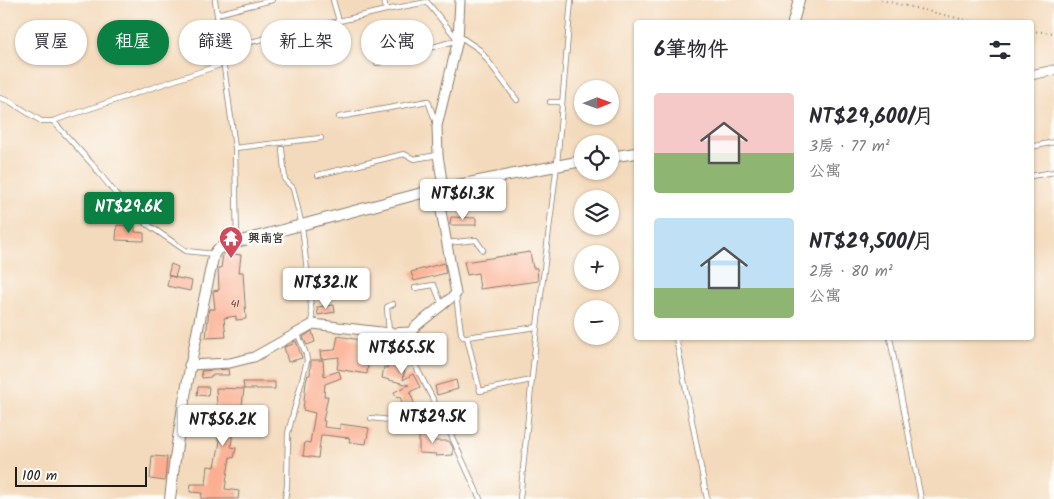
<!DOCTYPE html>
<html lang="zh-TW">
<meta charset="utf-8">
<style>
:root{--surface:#fff;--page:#f7f7f7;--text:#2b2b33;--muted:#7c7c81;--accent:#0b8043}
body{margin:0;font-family:Kalam,"LXGW WenKai TC",sans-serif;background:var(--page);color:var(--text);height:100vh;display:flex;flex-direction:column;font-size:19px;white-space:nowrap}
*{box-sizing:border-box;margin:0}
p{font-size:16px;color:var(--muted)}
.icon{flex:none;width:28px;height:28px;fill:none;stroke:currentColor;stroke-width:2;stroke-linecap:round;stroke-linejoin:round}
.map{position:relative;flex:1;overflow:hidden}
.side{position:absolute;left:634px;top:20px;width:400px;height:320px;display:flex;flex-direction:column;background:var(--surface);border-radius:5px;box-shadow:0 1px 4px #0004}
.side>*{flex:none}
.hud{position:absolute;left:15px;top:20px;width:475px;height:45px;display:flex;gap:10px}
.needle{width:32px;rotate:89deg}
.buttons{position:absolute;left:574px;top:80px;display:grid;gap:10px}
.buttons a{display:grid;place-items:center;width:45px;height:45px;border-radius:50%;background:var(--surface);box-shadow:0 1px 4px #0004;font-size:25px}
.scale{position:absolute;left:15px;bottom:12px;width:132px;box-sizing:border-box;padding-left:5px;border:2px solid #1c1c1c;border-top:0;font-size:14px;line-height:18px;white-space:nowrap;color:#1c1c1c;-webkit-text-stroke:4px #fdfcf7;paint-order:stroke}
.price{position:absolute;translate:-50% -42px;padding:0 11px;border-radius:5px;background:#fff;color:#222;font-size:16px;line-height:32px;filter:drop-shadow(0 1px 2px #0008)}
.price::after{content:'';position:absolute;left:50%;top:30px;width:15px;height:11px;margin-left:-8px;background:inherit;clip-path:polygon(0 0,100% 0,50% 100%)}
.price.selected{background:var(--accent);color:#fff}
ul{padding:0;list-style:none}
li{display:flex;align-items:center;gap:15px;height:125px;padding:0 20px}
li span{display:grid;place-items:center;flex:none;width:140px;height:100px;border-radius:5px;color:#555}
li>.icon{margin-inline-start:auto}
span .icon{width:60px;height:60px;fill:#fffc;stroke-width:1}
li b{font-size:21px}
h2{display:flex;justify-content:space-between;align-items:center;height:60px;padding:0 20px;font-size:21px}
.pill{padding:0 18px;border-radius:22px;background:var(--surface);box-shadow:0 1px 4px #0004;font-size:18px;line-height:45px}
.pill.selected{background:var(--accent);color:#fff}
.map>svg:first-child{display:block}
.building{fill:#fbae91}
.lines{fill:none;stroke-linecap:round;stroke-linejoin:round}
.service-casing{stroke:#887b6c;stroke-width:6}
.minor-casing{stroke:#887b6c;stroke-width:11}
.tertiary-casing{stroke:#887b6c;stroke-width:12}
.path{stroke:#887b6c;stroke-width:2;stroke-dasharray:1 4;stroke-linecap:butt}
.service{stroke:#fff;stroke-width:4.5}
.minor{stroke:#fff;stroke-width:9}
.tertiary{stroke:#fff;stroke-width:10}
.labels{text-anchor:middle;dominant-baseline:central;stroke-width:5;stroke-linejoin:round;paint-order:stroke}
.number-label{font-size:10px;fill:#544039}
.poi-label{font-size:12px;font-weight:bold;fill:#1c1c1c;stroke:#fdfcf7;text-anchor:start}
</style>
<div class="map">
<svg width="1054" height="499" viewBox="0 0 1054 499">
<rect width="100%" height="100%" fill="#fdfcf7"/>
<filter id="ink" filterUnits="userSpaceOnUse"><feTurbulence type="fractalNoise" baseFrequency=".02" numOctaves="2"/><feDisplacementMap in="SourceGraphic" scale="10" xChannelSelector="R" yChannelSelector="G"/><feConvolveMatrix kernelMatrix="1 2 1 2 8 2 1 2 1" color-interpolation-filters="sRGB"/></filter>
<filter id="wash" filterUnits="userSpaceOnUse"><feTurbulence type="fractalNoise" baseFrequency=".0096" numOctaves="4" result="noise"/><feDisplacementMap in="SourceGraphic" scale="20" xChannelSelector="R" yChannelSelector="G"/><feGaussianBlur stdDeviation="1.12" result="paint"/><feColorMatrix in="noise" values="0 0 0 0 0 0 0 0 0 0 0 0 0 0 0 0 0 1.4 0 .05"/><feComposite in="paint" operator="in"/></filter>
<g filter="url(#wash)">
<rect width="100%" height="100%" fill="#f4dabc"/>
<g id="blocks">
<!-- building -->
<path class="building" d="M451,217l25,1v7h-26z
M117,225l18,1v6l9,1v8l-28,-1z
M530,252l3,16h4l1,13 -58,8 -2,-16 -11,2 -3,-13z
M226,253l15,2 -2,17h4l3,47 -10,1v-4l-12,2 2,19 -20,1 3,-29h6l-2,-18 6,-1 -1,-22h3l2,-14z
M444,263l2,10 -32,8 -3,-9z
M171,264l7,3 -3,10 -7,-2z
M169,276l23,5 -2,10 -23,-5z
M334,305l1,7 -17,3 -1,-8z
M312,331l3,11 -8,3 -4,-8z
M338,336l22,4v-4l16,2 -2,11 -8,-2 -2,17h4l-1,10 -30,-5 2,-12 -18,2 -1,-8 15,-1z
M393,339l15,2 1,18h-3l-3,21 10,-6 7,13 -10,5 9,24h-12l-7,-19 -3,1 -3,-6 15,-7 -27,-7 2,-11 3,1z
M296,341l6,17 -14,4 -4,-15 9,-3v-2z
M311,360h12l1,16 15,-5 2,7 -16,6 -1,12h4l-5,25h2l-1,6 16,2v-5l29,4 -3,16 -17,-2 1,-4 -27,-3h-2l-3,23 -15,-2 2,-14 5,1 5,-30 -12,-3 3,-28 2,-7h2z
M228,369l1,6h-18v2l-9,1 -1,-7z
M456,380l2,9 -21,6 -2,-9z
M243,382h32v7h-31z
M198,387h11l-1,9 -11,-1z
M216,388l28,1 -2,17 -3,-1 -1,8h-2v9h-2l-3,25 5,1 -2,10 -4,-1 -5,32 14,2 -1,8h-37l1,-6 -12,-1 1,-8h15l2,-18 7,1 5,-26 -2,-1 2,-18 -2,1z
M190,407l16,2 -1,12 -17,-3z
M419,428l14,1v12h16l4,7v7l-17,1v-2l-17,-1z
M152,456l15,1 -2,24 -15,-2z"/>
</g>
</g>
<g filter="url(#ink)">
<use href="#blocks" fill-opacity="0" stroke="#887b6c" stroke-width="1"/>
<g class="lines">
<!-- service casing -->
<g class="service-casing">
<path id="service" d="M215,0l20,148 2,94
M333,0l6,21
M384,0l2,10
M217,14l55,-14
M458,35l22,15 37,50
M221,49l165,-39 41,-8 31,38 -81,23
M0,98l9,3 32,20h12l170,-57
M550,102h12
M339,117l89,-16 8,22
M53,121l39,43 39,49 55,38 28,3
M1031,147l23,-5
M235,148l86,-10
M282,149l3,31 8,8 9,38 11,98
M318,175l86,-21 10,5 24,-4
M1031,176l23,-4
M446,243l30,-3 7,10
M415,288l19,-3 8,20
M456,295l5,38 2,4h4l13,54 51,-11
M411,332l2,29 34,65 33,73
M389,333l-2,-26 6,-3
M467,337l70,-10
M676,338l31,161
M890,338l31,161
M371,418l76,8
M285,499l2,-13 1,-53 19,-72 -1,-7 -9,-22
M520,499l17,-172 20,-163 14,-164"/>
</g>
<!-- minor casing -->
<g class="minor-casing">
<path id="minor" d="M1031,75l23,-5
M443,187l-5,-32 -1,-29 21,-86 2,-40
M189,365l41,-2 24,-6 59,-33 76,9 22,-1 5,-6 40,-32 -19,-105"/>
</g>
<!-- tertiary casing -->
<g class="tertiary-casing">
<path id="tertiary" d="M793,22l6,-22
M610,157l26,-4
M170,499c9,-83 26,-164 44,-245l4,-5 6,-3 13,-4 200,-53 145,-28"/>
</g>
<!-- path -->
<path class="path" d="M881,0l93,22
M1031,31l23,2"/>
<!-- service -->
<use href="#service" class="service"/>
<!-- minor -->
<use href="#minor" class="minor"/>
<!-- tertiary -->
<use href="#tertiary" class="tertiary"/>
</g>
</g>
<!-- icons -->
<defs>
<g id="temple-pin" transform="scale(1.25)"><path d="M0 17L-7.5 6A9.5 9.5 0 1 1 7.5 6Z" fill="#d1495b" stroke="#fdfcf7"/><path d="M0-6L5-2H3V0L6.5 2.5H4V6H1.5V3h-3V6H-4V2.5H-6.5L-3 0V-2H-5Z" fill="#fff"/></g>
</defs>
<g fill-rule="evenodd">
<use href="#temple-pin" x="231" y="238"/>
</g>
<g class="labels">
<!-- number labels -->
<g class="number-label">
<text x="235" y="304">41</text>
</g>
<!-- poi labels -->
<g class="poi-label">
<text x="248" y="238">興南宮</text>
</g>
</g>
</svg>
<div class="buttons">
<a><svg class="needle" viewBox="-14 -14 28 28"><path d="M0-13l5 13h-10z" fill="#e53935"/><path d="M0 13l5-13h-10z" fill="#7c7c81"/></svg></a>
<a><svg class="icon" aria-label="locate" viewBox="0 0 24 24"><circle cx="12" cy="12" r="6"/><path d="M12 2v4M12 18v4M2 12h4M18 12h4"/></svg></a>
<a><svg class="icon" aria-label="layers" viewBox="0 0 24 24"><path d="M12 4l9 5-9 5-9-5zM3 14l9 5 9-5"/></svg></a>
<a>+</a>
<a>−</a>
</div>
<div class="scale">100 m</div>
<b class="price" style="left:463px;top:221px">NT$61.3K</b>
<b class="price selected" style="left:129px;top:234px">NT$29.6K</b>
<b class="price" style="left:326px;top:310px">NT$32.1K</b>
<b class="price" style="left:402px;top:375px">NT$65.5K</b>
<b class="price" style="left:433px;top:444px">NT$29.5K</b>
<b class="price" style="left:223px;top:447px">NT$56.2K</b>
<div class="hud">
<a class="pill">買屋</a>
<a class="pill selected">租屋</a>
<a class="pill">篩選</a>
<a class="pill">新上架</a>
<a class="pill">公寓</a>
</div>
<section class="side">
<h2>6筆物件<svg class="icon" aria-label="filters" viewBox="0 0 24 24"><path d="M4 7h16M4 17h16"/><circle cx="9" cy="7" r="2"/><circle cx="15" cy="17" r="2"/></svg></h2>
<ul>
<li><span style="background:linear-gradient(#f6c9c9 60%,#8fb573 0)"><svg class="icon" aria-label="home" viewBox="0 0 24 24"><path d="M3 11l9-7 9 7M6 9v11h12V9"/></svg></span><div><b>NT$29,600/月</b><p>3房 · 77 m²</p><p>公寓</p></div></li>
<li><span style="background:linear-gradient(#bfe0f5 70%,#8fb573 0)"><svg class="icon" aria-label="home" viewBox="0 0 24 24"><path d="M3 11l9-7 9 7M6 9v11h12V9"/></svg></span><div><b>NT$29,500/月</b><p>2房 · 80 m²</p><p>公寓</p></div></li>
</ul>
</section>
</div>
